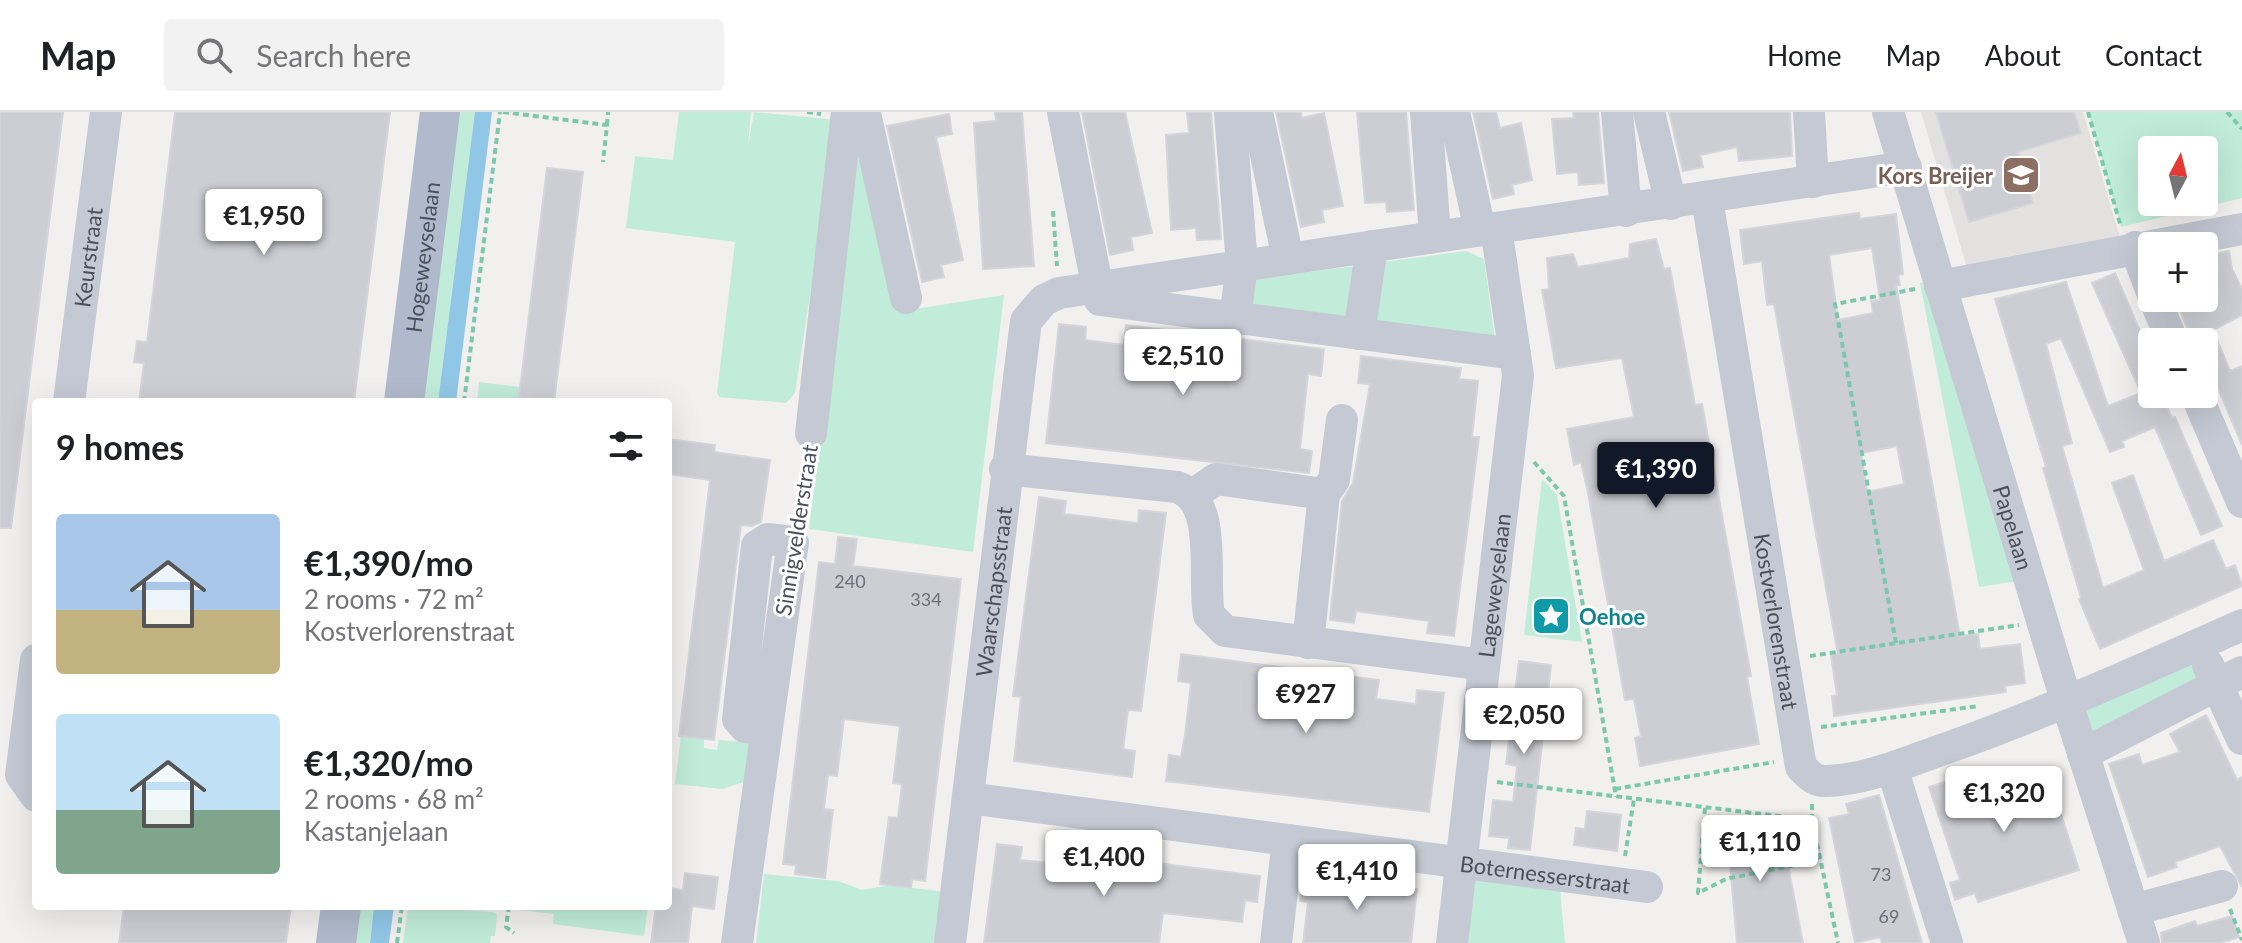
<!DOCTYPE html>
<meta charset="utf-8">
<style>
:root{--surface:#fff;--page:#f2f2f2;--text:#202124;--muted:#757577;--line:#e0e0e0;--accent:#111827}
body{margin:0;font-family:Lato,sans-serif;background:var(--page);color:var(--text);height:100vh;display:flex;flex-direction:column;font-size:30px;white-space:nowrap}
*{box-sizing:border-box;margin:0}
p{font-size:26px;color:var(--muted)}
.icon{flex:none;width:44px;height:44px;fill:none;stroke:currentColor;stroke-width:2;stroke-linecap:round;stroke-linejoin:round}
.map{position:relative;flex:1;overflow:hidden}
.drawer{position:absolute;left:32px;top:286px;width:640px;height:512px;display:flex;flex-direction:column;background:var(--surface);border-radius:8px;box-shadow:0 8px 32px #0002}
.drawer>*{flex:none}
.needle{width:52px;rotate:7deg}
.tools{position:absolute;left:2138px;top:24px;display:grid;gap:16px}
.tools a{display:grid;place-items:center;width:80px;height:80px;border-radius:8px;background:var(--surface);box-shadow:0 8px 32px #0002;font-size:40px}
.price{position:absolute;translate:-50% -68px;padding:0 18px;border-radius:8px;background:#fff;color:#222;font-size:26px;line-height:52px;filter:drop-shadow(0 2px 4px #0008)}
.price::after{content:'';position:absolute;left:50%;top:48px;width:24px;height:18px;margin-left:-12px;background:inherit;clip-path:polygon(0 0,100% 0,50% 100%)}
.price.active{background:var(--accent);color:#fff}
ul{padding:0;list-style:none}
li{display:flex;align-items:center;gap:24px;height:200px;padding:0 24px}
li span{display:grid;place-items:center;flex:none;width:224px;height:160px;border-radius:8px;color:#555}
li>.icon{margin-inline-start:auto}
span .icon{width:96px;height:96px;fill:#fffc;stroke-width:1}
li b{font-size:34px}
h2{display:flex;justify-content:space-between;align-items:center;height:96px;padding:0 24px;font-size:34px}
header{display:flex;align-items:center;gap:48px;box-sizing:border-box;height:112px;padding:0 40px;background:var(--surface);border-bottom:2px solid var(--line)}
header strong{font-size:38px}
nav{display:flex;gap:44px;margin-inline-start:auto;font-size:28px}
.search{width:560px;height:72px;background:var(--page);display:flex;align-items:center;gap:20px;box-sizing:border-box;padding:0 28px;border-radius:8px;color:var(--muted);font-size:30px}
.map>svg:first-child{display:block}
.education{fill:#e3e1e0}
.green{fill:#c1ecd9;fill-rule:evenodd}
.water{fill:#91c7e6}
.building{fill:#cdced4;stroke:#d4d5da;stroke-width:2;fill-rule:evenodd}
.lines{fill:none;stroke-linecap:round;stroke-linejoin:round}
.path{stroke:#7bc8ae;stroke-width:4;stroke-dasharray:6 4;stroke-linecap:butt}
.minor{stroke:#c4c9d3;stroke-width:32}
.major{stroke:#b1bacc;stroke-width:40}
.labels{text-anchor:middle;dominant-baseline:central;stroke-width:6;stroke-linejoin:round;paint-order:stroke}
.number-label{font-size:18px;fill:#6a6f79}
.education-label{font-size:22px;font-weight:bold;fill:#785e54;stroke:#fff;text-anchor:end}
.street-label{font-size:22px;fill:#494f5b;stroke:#fff}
.culture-label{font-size:22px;font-weight:bold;fill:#0d838f;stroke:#fff;text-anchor:start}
</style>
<header>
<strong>Map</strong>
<div class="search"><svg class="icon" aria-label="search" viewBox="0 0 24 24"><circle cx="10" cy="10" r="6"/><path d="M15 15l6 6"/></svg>Search here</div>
<nav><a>Home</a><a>Map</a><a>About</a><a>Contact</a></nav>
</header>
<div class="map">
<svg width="2242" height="831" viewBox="0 0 2242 831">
<rect width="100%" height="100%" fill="#f2f0ef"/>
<!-- education -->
<path class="education" d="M1921,0h162l37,126 -153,30z"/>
<!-- green -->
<path class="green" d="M451,0h24l-37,290h-24z
M679,0h72l-3,34 6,-34 83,8 -42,273 -9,10 -67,-6 -2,-4 18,-151 -109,-14 9,-72 38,4z
M2088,0h154v86l-121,29zM2152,38h52v52h-52z
M859,12l43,187 102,-16 -31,257 -164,-23z
M1466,139l18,8 11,81 -248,-32 3,-28z
M1923,170l95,299 -39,6 -59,-304z
M479,270l41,5 -1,8 20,3v4h-62z
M1542,367l15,16 25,147 -58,-7z
M2193,546l12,22 -113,53 -6,-23z
M681,623l23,3v10l13,2 2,-10 32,3 -7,39 -22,7 -47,-5z
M764,762l74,7 24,9 28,-5 56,7 -6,51h-184z
M1473,767l87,10 5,54h-100z
M348,794h26l-4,37h-25z
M408,794l84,6 5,2 -2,22h-4l-1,7h-87z
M488,794h160l-4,30 -91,-12 1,-10z"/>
<!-- water -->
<path class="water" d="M475,0h17l-36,290h-18z
M374,794h20l-5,37h-19z"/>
<!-- building -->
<path class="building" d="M0,0h63l-52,416h-11z
M175,0h215l-36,290h-215l5,-39 -10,-1 3,-21 10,1z
M995,0h27l12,154 -51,3 -9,-146 22,-2z
M1082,0h43l27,121 -21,4 2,13 -23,5z
M1187,0h24l10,127 -24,1 -1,-12 -25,2 -5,-95 23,-2z
M1276,0h25l1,6 22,-5 19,93 -21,4 2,12 -23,5z
M1357,0h49l8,98 -27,2 -1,-10 -21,1z
M1473,0h23l4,16 21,-5 11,57 -20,5 2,9 -21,5z
M1573,0h25l6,71 -25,2 -1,-13 -21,2 -5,-55 22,-1z
M1669,0h121l2,44 -53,5 -2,-14 -37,8 3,12 -20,4z
M1936,0h138l7,21 -63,19 15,51 -64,19z
M949,2l3,20 -16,3 27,123 -22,5 3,12 -22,5 -35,-156z
M547,56l36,4 -29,230 -35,-5z
M1859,101l1,6 36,-5 7,60 -5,1 2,10h-4l64,351 18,-2 2,15 40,-5 5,39 -20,3 1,6 -172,24 -2,-20 5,-1 -6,-40 7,-1 -64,-350 -7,1 -5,-44 -18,3 -4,-34zM1872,136l8,52 -9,1 2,12 -35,7 -9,-65zM1897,334l7,38 -37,8 -6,-39z
M1656,127l8,30 6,-1 25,137 7,-1 49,272 -4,1 12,67 -119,22 -5,-28 6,-2 -7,-37 -9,1 -37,-207 -7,-31 -7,3 -7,-36 67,-12 -12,-59 -66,10 -14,-78 7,-1 -2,-31 26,-4 5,13 18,-3 33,-6 1,-14z
M2229,139l3,18 10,20v26l-29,15 17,41 12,-5v79l-38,-90v-13h-11l-18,-44h29v-42z
M2115,161l37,86v35h10l10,24 3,-1 47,109 -21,9 -46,-108 -33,14 2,6 -14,5 -49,-114 -15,6 26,99 -10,3 41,142 41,-18 -32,-87 21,-8 31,86 49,-21 13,29 9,-4 7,21 -142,63 -21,-50 2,-1 -38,-130 3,-1 -51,-168 71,-17 42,124 33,-13 -49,-110z
M1059,212l27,3 -1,13 39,5 2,-20 198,24 -3,27 -13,-2 -8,75 12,2 -3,22 -263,-30z
M1361,244l100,12 -2,11 19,2 -6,56h7l-25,199 -27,-3 2,-12 -22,-3 -51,-7 -2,12 -24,-3 12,-119 11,-18 17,-99 -12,-1z
M668,327l47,6 -1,7 56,8 -9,62 -9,4 -11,-1 -27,215 -35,-4 31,-256 -42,-6z
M1039,385l27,4 -2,13 74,9 1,-13 27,3 -25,198 -13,-1 -5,39 12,2 -3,26 -118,-16 7,-64 -8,-1z
M838,425l19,2 -4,27 108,13 -36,302 -13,-2 -1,9 -31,-4 9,-67 9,1 4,-34 -9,-1 7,-57 -56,-7 -7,57 -9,-1 -4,34 9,1 -8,68 -30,-4 1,-9 -13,-1 36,-302 16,2z
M1181,542l198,26 -3,19 40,5 1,-14 27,3 -15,119 -263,-31 3,-26 12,2 4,-22 6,-52 -13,-2z
M1519,549l32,4 -21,185 -22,-2 1,-10 -20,-2 4,-36 20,2 4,-36 -11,-2z
M2206,603l31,65 5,-3v110l-22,-41 -45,16 2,5 -29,10 -39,-113 30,-10 3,11 38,-13 -10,-18z
M2046,655l33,103 -101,32 -3,-9 -20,7 -5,-17 10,-3 -31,-93 39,-12 5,16z
M1879,683l35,121 8,27h-40l-2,-6 -25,6 -26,-125 20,-4 -3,-10z
M1587,699l34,4 -4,36 -43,-6 2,-17 9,1z
M1736,710l51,6 4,23 -6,-1 18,93h-66l-7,-79 -19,-2 5,-36 19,3z
M997,732l25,3 -2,13 41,4 2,-13 197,25 -3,26 -12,-2 -3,22 -79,-9 -4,30h-175z
M685,761l33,4 -4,32 -22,-3 -4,37h-37l5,-37h12v-18l15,2z
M1303,763l114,14 -6,54h-108l5,-41 -8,-1z
M124,794h167l-5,37h-167z
M2232,804l7,21 -19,6h-58l-1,-10 34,-12 2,5z"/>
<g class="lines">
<!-- path -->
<path class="path" d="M503,0l104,13 -4,37
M807,0l14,2
M2088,0l33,115
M2227,0l15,17
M607,13l1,-13
M1053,99l4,55
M464,290l36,-290
M1534,350l30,34 52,301
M797,404l10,-58
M1896,531l-61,-339 80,-15
M1810,544l209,-31
M1821,615l158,-21
M1497,670l315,38
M1615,677l159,-27
M1812,692v16l26,123
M1705,696l-7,85 28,-14 75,-15
M1625,744l9,-57
M509,794l-3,21 8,6
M2230,797l12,31
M397,831l5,-37"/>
<!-- minor -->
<g class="minor">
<path d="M1063,0l37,188 415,54"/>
<path d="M1230,0l12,153 -7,53"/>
<path d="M1257,0l31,147"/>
<path d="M1426,0l9,124"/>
<path d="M1454,0l26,118"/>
<path d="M1617,0l9,99"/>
<path d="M1649,0l22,92"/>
<path d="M1809,0l4,70"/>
<path id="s1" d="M1888,0l179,591 77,240"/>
<path d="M847,5l18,-4 41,185"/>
<path id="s2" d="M1707,87l94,568c8,8 14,15 26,14 39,-1 80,-19 117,-32 102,-36 199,-80 298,-124"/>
<path d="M2135,135l17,45"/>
<path d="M1940,174l302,-57"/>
<path d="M2154,186l19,44"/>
<path d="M1359,222l13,-88"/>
<path d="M2196,282l46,108"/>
<path id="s3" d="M69,290l37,-290"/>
<path d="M811,321l36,-321"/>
<path d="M1005,357l172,18c42,14 25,91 32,128l16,16 259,34"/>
<path d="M1193,383l23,-16 108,15 10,-14 8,-60"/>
<path d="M1308,531l16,-149"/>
<path d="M36,548l-15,115 15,21"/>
<path d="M2208,553l34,74"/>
<path d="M2083,642l159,-82"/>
<path d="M1892,656l55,175"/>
<path id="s4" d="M968,686l679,89"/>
<path d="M2133,798l89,-24"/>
<path d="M737,831l56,-401 -25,-3 -11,7 -19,173 7,8 21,2"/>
<path id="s5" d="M950,831l76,-622 18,-21 15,-7 847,-126"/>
<path d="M1276,831l12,-103"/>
<path id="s6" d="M1452,831l66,-568 -22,-147"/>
</g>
<!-- major -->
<g class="major">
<path id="s7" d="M404,290l36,-290"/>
<path d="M336,831l5,-37"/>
</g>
</g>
<!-- icons -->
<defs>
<g id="school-square" transform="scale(2)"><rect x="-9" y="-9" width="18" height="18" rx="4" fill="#8d6e63" stroke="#fff"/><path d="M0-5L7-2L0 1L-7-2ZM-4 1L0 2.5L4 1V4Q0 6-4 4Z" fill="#fff"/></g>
<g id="sight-square" transform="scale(2)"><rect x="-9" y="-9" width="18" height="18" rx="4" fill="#0f9aa8" stroke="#fff"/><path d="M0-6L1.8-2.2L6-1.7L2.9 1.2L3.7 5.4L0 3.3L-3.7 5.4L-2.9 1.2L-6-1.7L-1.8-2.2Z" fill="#fff"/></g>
</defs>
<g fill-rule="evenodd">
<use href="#school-square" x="2021" y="63"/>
<use href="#sight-square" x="1551" y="504"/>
</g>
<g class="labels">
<!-- number labels -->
<g class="number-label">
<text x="850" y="469">240</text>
<text x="926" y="487">334</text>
<text x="1881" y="762">73</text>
<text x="1889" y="804">69</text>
</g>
<!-- education labels -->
<g class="education-label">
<text x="1993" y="63">Kors Breijer</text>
</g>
<!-- street labels -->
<g class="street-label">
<text stroke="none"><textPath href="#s3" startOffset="146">Keurstraat</textPath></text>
<text stroke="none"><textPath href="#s7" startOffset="146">Hogeweyselaan</textPath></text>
<text stroke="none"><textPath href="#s1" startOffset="434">Papelaan</textPath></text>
<text transform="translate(796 418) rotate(-81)">Sinnigvelderstraat</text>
<text stroke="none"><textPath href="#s6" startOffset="360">Lageweyselaan</textPath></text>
<text stroke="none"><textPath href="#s5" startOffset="354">Waarschapsstraat</textPath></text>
<text stroke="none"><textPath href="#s2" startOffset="428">Kostverlorenstraat</textPath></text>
<text stroke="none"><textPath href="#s4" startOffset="582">Boternesserstraat</textPath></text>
</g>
<!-- culture labels -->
<g class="culture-label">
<text x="1579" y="504">Oehoe</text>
</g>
</g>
</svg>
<div class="tools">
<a><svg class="needle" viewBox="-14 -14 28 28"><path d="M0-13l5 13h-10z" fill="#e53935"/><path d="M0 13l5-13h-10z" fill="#757577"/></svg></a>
<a>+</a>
<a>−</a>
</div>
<b class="price" style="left:264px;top:145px">€1,950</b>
<b class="price" style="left:1183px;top:285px">€2,510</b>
<b class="price active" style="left:1656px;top:398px">€1,390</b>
<b class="price" style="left:1306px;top:623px">€927</b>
<b class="price" style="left:1524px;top:644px">€2,050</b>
<b class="price" style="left:2004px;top:722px">€1,320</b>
<b class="price" style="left:1760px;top:771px">€1,110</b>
<b class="price" style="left:1104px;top:786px">€1,400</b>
<b class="price" style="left:1357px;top:800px">€1,410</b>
<section class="drawer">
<h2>9 homes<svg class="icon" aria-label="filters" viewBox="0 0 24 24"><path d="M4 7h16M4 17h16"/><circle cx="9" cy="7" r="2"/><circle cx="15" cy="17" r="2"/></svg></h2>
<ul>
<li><span style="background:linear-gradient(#a9c7e8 60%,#c2b280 0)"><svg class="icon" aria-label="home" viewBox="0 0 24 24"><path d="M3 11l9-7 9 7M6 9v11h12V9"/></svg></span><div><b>€1,390/mo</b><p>2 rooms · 72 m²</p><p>Kostverlorenstraat</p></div></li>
<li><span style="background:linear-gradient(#bfe0f5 60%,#7fa58c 0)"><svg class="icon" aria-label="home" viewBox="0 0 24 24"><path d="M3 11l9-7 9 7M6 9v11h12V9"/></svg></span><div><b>€1,320/mo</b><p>2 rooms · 68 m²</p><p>Kastanjelaan</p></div></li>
</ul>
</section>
</div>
